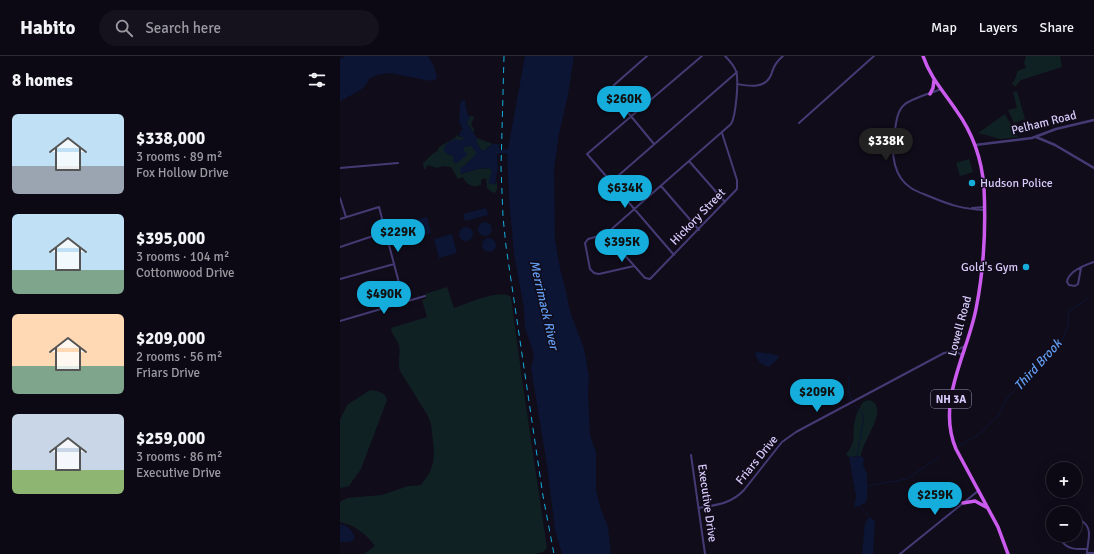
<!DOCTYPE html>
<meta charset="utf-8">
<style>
:root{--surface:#0c0914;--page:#15121d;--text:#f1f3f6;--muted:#9a9aa0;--line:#2c2a34;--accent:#15addb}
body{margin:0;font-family:Signika,sans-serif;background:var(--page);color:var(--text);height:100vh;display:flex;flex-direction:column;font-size:15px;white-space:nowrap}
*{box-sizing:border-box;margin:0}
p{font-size:13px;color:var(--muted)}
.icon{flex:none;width:22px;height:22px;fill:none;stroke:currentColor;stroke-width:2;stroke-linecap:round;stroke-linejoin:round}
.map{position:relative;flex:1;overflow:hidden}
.details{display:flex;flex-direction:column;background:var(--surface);width:340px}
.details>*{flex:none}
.tools{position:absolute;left:706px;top:406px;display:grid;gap:8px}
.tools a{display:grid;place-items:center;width:36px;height:36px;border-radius:50%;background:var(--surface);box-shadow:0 4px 16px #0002,0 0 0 1px var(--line);font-size:20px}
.price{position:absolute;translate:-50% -34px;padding:0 9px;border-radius:14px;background:var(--accent);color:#111;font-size:13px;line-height:26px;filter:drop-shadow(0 1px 2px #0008)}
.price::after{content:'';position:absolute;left:50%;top:24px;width:12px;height:9px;margin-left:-6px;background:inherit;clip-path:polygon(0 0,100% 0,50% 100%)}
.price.on{background:#222;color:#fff}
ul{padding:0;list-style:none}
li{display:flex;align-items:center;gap:12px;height:100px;padding:0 12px}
li span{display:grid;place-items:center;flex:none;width:112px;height:80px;border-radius:6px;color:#555}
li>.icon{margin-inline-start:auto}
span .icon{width:48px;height:48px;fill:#fffc;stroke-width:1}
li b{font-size:17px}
h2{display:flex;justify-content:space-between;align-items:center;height:48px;padding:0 12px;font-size:17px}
header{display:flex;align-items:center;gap:24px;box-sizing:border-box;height:56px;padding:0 20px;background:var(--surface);border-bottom:1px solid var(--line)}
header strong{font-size:19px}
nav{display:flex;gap:22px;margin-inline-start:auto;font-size:14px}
.search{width:280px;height:36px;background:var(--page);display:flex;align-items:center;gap:10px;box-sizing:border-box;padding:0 14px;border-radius:22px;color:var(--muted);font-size:15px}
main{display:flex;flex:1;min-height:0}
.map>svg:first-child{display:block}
.green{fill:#102123}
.water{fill:#0c1533}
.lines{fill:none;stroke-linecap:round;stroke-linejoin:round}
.stream{stroke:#0c1533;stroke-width:1}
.minor{stroke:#453b74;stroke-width:2}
.tertiary{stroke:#453b74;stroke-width:2.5}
.primary{stroke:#cb5bef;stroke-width:3.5}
.rail{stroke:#15addb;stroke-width:1;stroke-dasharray:6 5;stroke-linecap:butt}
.poi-dot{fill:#15addb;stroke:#100c1a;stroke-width:1.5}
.labels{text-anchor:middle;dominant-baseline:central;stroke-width:3;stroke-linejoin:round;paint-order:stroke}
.shield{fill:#100c1a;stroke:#9b91b7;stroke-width:1}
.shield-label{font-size:11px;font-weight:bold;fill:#d6cafa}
.street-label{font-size:12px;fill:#d6cafa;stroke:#100c1a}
.poi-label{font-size:12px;fill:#d6cafa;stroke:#100c1a;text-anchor:start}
.water-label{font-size:13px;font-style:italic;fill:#629cf0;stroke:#100c1a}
</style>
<header>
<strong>Habito</strong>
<div class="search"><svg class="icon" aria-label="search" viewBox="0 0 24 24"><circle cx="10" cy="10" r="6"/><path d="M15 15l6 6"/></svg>Search here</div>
<nav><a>Map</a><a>Layers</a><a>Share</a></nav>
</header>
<main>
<section class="details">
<h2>8 homes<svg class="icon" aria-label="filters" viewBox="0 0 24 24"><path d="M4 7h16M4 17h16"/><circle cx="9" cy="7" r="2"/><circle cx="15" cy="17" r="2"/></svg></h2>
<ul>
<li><span style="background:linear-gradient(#bfe0f5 65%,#9aa5b1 0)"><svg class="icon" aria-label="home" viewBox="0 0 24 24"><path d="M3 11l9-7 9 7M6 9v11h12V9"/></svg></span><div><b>$338,000</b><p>3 rooms · 89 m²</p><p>Fox Hollow Drive</p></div></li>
<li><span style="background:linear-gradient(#bfe0f5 70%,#7fa58c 0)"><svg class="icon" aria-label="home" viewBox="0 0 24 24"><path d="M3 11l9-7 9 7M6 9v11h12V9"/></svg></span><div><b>$395,000</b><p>3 rooms · 104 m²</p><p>Cottonwood Drive</p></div></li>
<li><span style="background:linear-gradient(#ffd9b3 65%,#7fa58c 0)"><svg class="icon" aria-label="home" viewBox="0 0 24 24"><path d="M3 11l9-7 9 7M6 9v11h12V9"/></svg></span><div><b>$209,000</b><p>2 rooms · 56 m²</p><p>Friars Drive</p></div></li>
<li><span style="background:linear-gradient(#c9d6e8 70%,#8fb573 0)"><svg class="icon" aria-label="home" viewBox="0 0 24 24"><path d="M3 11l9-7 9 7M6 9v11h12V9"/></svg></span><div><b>$259,000</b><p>3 rooms · 86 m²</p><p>Executive Drive</p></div></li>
</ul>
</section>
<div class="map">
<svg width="754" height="498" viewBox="0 0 754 498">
<rect width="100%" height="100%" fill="#100c1a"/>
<!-- green -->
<path class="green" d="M686,0h34l2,11 -41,13 -4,4 -1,3 -4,-3c2,-3 5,-8 5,-13l9,-3 -2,-5z
M677,35l8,28 -11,4 -6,-13 9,-2 -4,-16z
M665,58l13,23 -18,2 -22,-6z
M129,60h4l1,1 -3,8 3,4v4l-7,-10z
M117,78l2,3h6l2,2 -8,1 -14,13 8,3v5l11,-10v-4l7,-2 7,8 -14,13 -3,8 17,-5 11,-1 3,3 -2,7 6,6v-5c1,4 2,9 0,13l-3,1 -6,-5 -1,-10 -5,2v5c-8,3 -15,0 -18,-8l-5,2 -7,-12 -9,-1 -5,2 -9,-3 -3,4h-1l-1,-6c5,-4 9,-10 14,-12l2,-4 17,-10z
M137,82l16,6 -5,3 -3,3h-4l-4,-7z
M629,103l4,13 -13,4 -4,-13z
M107,231l7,21c12,-4 47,-20 57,-11l11,82 25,169 -4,4 -9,2h-170l11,-8c-10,-13 -19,-20 -35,-24v-20l7,-4 35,-3 26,-9 13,-1 9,-13 3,-9 1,-12 -3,-27 -3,-8 -28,-45c-3,-9 1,-17 -1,-26 -2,-6 -8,-11 -8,-17l36,-11 -5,-17 4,-2 -1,-4z
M30,334c8,1 15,2 17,10l-26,69 -12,17 -9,2v-68l7,-15z
M529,344c22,7 -7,41 -8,56l-12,1 -3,-3c12,-15 5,-19 9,-34 1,-6 5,-13 8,-18z"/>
<!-- water -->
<path class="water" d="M6,0h82l5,8 4,12 -2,5 -2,-2 -2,2 -41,-8 -13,2 -8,4c-5,13 -19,15 -29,23v-43z
M185,0h49l-6,39 -9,39 -5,36 1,70 5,28 6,23 4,21 14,36 5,28 -1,18 2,41 6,17v38l4,17 8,20 3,27h-49l-7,-24 -8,-65 -16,-97 3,-13 -9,-27 -1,-20 -10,-54 -5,-56 -2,-45 -10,1 1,13 -3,18 -7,-2 4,-12 -3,-3 -11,1 -17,5 -1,-6 4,-2 13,-13 -6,-7 -7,1v4l3,2v2l-11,9 -3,-3v-5l-8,-3c-3,-8 4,-12 10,-14l4,1 7,-1 -7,-3 2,-6h2l-4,-9c2,-7 -1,-15 3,-21l3,1 2,12 3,4 -3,6 10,15v5l4,7h4l8,-6h6v6l9,-1z
M146,152l2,7 -23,6 -2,-7z
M87,161l4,16 -16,4 -5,-16z
M138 173a7 7 0 1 1 14 0a7 7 0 1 1-14 0Z
M119 178a7 7 0 1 1 14 0a7 7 0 1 1-14 0Z
M112,178l5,19 -18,5 -5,-19z
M142 189a7 7 0 1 1 14 0a7 7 0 1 1-14 0Z
M418,296l14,2 7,2 -1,3 -9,8c-9,-3 -11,-5 -14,-14z
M521,400l3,3 -1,6 4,9v25l-2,4 -11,5 2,-12 -7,-39z
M529,461l6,4 -2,33h-11l3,-31z
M0,468c8,2 12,5 15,14 -3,5 -10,4 -15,4z"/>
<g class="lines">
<!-- stream -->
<path class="stream" d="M509,322l-1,13 4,9
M515,349l8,9v9l-6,33
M619,390l19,-11 21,-20 9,-18 7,-7 5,-9 32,-29 11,-13 5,-14 1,-16h4l16,-12
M527,430l40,-7 32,-22
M519,449l10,12"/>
<!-- minor -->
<path class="minor" d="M307,0l-33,29 -3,4v3l43,52
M397,28c12,2 28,5 34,-9 3,-9 5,-13 12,-19
M601,33c-9,4 -31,10 -37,16 -8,7 -8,21 -10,31 -3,19 0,41 17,52 6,4 13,6 20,9 19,8 32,12 53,13
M459,67l75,-67
M349,105l36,41
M0,112l58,-5
M271,126l126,-110
M321,130l38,44
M0,142l6,19
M632,152l12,-1
M0,163l39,-12 25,95
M266,178l39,44 5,1 87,-90v-9l-15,-47
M0,191l45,-15
M334,199l-87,-101 115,-98
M294,210l-35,8 -5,-1 -4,-4 -5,-26 3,-4 18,-5 125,-110c5,-8 8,-44 5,-53 -2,-5 -7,-11 -11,-15
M741,212l-3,16 -3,2 -6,-1 -2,-3c1,-10 18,-17 27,-20
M0,223l54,-15
M0,265l85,-25
M615,295l7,4
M351,399l14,99
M359,452c17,-3 32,-4 45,-18l38,-48 14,-10 148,-79 11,-2 10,-5
M735,469l7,-4c12,8 5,21 5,33
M723,479l-1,6c5,9 16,8 25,8
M747,497h7
M560,498l78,-63"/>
<!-- tertiary -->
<path class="tertiary" d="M696,81l19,8 39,23
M635,89l57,-7 24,-9 38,-9"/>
<!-- primary -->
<path class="primary" d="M583,0c7,21 21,36 33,54 16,22 26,50 28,78 2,41 0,81 -8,121 -9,46 -40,93 -20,140l42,78 10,27
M590,38l3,-6 1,-8
M623,447l12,-2 11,6"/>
<!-- rail -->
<path class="rail" d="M164,0l-3,112 2,49 3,29 37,250 11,58"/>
</g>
<!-- markers -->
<g class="poi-dot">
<circle cx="632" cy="127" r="4"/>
<circle cx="686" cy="211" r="4"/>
</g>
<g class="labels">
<!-- shield labels -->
<rect class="shield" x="591" y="334" width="40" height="18" rx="3"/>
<g class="shield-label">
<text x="611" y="343">NH 3A</text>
</g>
<!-- street labels -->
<g class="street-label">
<text transform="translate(704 67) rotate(-14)">Pelham Road</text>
<text transform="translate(358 161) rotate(-46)">Hickory Street</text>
<text transform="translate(620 270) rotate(-75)">Lowell Road</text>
<text transform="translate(417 404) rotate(-51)">Friars Drive</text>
<text transform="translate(367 447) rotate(82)">Executive Drive</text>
</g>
<!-- poi labels -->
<g class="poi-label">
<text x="640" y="127">Hudson Police</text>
<text x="678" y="211" text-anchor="end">Gold's Gym</text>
</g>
<!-- water labels -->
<g class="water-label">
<text transform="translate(204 249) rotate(77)">Merrimack River</text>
<text transform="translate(698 309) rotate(-48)">Third Brook</text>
</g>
</g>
</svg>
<div class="tools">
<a>+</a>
<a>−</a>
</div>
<b class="price" style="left:284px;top:64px">$260K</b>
<b class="price on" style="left:546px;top:106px">$338K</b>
<b class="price" style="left:285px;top:153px">$634K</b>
<b class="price" style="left:58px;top:197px">$229K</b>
<b class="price" style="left:282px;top:207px">$395K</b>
<b class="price" style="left:44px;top:259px">$490K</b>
<b class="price" style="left:477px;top:357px">$209K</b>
<b class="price" style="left:595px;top:460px">$259K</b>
</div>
</main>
